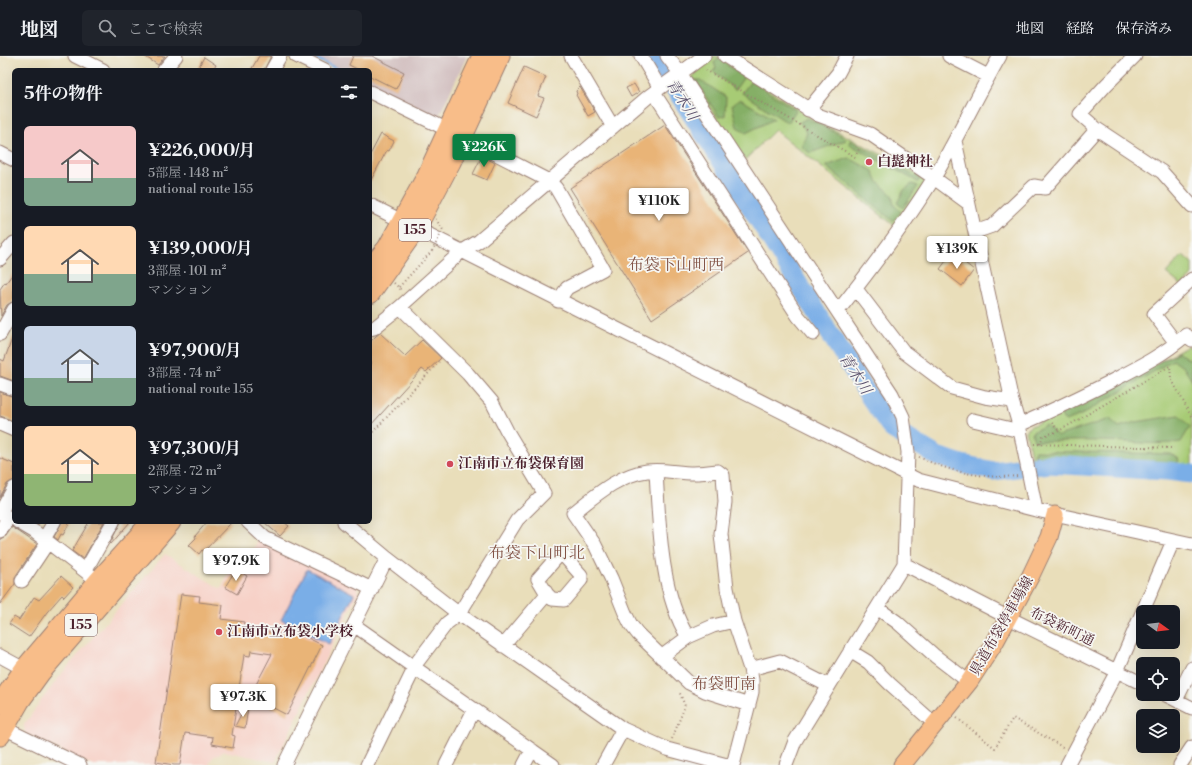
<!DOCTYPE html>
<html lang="ja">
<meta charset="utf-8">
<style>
:root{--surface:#171b24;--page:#20242c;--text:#f1f3f6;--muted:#9ea1a6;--line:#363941;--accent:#0b8043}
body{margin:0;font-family:"Libre Bodoni","Noto Serif JP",serif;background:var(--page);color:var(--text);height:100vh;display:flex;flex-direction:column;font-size:15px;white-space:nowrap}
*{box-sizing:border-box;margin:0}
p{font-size:13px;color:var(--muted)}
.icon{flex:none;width:22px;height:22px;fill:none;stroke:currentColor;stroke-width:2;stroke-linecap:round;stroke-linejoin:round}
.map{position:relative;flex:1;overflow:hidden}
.drawer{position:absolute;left:12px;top:12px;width:360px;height:456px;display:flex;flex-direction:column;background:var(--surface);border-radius:6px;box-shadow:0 4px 16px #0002}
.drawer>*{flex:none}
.needle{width:26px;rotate:105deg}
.buttons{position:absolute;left:1136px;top:549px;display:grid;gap:8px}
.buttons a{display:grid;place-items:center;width:44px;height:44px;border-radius:6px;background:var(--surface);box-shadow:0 4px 16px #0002;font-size:20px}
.price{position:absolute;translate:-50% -34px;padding:0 9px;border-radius:4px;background:#fff;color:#222;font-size:13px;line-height:26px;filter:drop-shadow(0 1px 2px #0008)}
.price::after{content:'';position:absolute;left:50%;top:24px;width:12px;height:9px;margin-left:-6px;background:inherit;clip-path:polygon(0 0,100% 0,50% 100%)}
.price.selected{background:var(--accent);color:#fff}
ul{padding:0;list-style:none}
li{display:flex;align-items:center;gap:12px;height:100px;padding:0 12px}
li span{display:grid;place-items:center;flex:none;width:112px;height:80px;border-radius:6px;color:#555}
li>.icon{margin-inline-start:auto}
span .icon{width:48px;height:48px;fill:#fffc;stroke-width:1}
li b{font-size:17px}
h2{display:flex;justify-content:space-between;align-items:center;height:48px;padding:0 12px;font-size:17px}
header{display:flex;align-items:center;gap:24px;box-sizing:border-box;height:56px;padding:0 20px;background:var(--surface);border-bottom:1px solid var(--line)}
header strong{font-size:19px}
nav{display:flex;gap:22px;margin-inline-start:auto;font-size:14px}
.search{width:280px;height:36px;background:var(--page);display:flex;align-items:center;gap:10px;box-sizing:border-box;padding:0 14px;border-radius:6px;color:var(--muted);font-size:15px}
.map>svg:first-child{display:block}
.built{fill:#f7d1c7}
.industrial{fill:#d2bfc0}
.green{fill:#a7cb74;stroke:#787550}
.forest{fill:#85af66;stroke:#686748}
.water{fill:#7aaee7;stroke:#626689}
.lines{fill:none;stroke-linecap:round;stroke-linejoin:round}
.stream{stroke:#7aaee7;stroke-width:3}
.river{stroke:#7aaee7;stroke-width:19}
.building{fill:#e9b477}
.minor-casing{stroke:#9a7e72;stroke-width:15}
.major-casing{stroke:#9a7e72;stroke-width:19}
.highway-casing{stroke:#9a7e72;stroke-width:21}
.path{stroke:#9a7e72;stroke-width:2;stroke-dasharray:1 3;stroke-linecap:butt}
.minor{stroke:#fff;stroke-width:13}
.major{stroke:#f8bd89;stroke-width:17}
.highway{stroke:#f8bd89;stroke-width:19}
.path-bridge{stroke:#9a7e72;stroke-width:2;stroke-dasharray:1 3;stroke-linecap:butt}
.poi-dot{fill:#d1495b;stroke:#f6f6f2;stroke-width:1.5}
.labels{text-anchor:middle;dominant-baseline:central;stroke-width:3.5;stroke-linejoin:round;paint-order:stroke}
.shield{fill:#f6f6f2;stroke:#7e6067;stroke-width:1}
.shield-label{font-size:13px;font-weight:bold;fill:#4a1f2b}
.poi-label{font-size:14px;font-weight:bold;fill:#4a1f2b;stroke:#f6f6f2;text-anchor:start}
.street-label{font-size:14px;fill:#4a1f2b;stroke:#f6f6f2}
.water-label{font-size:15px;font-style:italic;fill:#5b516d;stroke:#f6f6f2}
.quarter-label{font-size:16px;fill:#825346;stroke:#f6f6f2}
</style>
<header>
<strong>地図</strong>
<div class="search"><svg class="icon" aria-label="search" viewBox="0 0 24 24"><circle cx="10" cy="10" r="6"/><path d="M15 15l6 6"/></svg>ここで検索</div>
<nav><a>地図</a><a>経路</a><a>保存済み</a></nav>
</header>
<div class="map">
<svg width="1192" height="709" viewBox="0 0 1192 709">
<rect width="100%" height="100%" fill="#f6f6f2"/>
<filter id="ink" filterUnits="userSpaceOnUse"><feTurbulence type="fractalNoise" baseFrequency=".025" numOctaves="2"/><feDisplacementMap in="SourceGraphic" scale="8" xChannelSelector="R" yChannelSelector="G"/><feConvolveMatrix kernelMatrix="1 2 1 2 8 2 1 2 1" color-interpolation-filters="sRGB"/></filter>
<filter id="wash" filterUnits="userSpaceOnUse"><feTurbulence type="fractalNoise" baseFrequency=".012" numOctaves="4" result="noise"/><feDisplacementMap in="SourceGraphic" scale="16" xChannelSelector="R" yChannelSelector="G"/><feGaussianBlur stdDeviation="0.9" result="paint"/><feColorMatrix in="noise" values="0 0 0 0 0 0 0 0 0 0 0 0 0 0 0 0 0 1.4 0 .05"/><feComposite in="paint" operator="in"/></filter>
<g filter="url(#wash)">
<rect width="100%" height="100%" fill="#e9deba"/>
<!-- built -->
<path class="built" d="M260,480l97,51 1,6 -83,169 -51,-11 -12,7 -3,7h-118l-66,-32 -1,-8 19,-27 21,-27 101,-117 56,35 12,-23 11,3z"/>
<!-- industrial -->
<path class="industrial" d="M313,0h154l-29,62 -68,-34v-14h-28z"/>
<!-- green -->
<path class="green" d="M714,0h3l95,62 116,61 -32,48 -121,-97 -30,30 -55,-81z
M1183,199l9,8v12l-10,11 -16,-13z
M1188,289l4,3v120l-160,-7 -6,-30 3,-4 90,-42z"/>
<!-- forest -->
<path class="forest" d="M718,2l26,19 -9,13 -22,-19 3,-3 -2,-5z
M695,24h5l26,17 -1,19 -6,1z
M751,25l45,29 -8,13 -46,-30z
M740,43l34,20 -28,14 -9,-6 -5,-22z
M807,62l35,18 4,4 -36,13 -9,-7 6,-13 -7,-11z
M850,84l70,39 -2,3 -69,-38z
M849,102l24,13 4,10 15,14 2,10 7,7 -8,9 -67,-55z
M912,128l6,2 -15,22 -6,-5 7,-13z
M1178,296l10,7 4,-2v24l-8,-13 -11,-8 -92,55 -15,6 -3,-2 -2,-5z
M1179,359l11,12 -9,15c-26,4 -52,-1 -78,-1 -23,-1 -46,1 -69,0l-2,-9 14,-7 12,11 52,-17 9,8 17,-5z
M1034,395l136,3 8,4 1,3 -3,3 -141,-6z"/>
<!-- water -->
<path class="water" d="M307,513l47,25 -25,50 -48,-24z"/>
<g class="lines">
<!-- stream -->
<path class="stream" d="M311,0l28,14"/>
<!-- river -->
<path class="river" d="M654,0l77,120 138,220 23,33 45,27 25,8 31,7 56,-7 118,7 25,3"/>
</g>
<g id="blocks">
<!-- building -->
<path class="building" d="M144,0h21l-7,9z
M259,0h12l-7,14h-13z
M353,0h19l32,16 -8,17 -26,-13v-6h-11l-10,-5z
M204,1l12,8 -3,5h-16z
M524,11l22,10 -8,19 6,2 -8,18 -28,-13z
M634,28l5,8 -8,5 -5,-9z
M580,31l15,25 -7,4 -12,-21 1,-1 -1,-3z
M665,69l83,128 -96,66 -82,-131z
M381,78l13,7 -5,10 -2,-1 -17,32v-27z
M482,100l13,7 -8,17 -14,-6z
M952,197l22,17 -12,16 -22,-17z
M14,216v29l-7,4 -6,11 -1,-27 5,-7 1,1z
M380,277l25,23 17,-16 19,18 -15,14 -4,-3 -52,57v-84l6,-6z
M13,280h1v45l-14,-5v-17l4,2z
M0,336l14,5v24l-14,-5z
M0,402l14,6v16l-7,4 -7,13z
M62,466h8l-7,13 -2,-1 -3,6 -4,-3z
M89,466h15l-21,37 -11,-8z
M121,466h9l-19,22 -1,-1z
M207,466h25l-28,29 -2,-1 -3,4 -10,-9 7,-7 -1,-2z
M264,466h20l5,4 -9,10z
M12,471l25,17 -22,33v7l-15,20v-65l6,-3z
M236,513l11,7 -10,18 -12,-7z
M61,520l12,11 -9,10 -2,-2 -15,17 -18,25 -20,-13 5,-7 5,3 15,-23 5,3z
M181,538l19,2 -1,6 24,3 -2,14 23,3 -1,6 39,6 4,-7 36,18 -35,70 -37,-19 22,-42 -21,-3 -1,5 -6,-1 -12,80 3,1 -2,12 -21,-4 1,-7 -28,-4 -5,32h-6l-18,-3z
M248,645h1l-4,27 -10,-2z"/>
</g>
</g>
<g filter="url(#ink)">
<use href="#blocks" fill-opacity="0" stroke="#9a7e72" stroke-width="1"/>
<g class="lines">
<!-- minor casing -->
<g class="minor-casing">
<path id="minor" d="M75,0l28,14
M296,0l29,14
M571,0l42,71
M641,0l19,32
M667,0l13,17 212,321 11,23 5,35 -4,112 -109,177 -9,24
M725,0l93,59 52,19 64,44 34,25
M949,0l39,20
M1135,0l-29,29 -26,29 17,15 65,43 30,34
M164,14l12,-14
M272,14l8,-14
M370,36l78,38
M654,37l144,223 15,18
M808,54l30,-37 9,-17
M463,81l86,44 7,7 47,81 -36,19 -9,13
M955,85l57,260 7,24 17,85
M0,97l14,7
M370,149l548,275 118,30 156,34
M975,176l17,-6 42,-40 11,2 52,-59
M0,203l14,-16
M856,233l48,63 48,36 33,9 27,4
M838,255c34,-43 68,-88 97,-135 23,-39 42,-80 65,-120
M370,273l4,-1 26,-21 61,-55 18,-11 170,-145 55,-40
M0,278l14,-25
M1176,287l-22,-29 38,-35
M0,328l14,5
M973,364l47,11
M0,368l14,6
M1019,369c30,-13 59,-27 89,-42 27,-14 54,-27 78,-48l6,5
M656,415c3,51 4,122 32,166
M0,457l14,-25
M18,466l17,10 63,49
M248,466l17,16 107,51
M344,466l43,36 72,56 164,115 44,20 60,16
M0,475l9,-14
M44,483l10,-17
M904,508l105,54 134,66
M85,515l28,-49
M22,525l26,-39
M877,552l20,14 38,34 34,26
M354,569l199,140
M503,590l44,-52 -9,-15 21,-24 6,2 16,18v5l-17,20 -12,-1 -5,-5
M850,595l18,11 22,22 45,40
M0,600l24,13
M661,601l27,-20 25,-11 21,-5
M750,613l30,-8 49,25
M1164,638l28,14
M1176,644l16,-32
M4,672l76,37
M284,709l103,-207
M367,709l51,-104 29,-38 12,-9 58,-94 27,-27 -37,-62 -15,-29 -24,-28 -68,-67
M446,709l28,-55
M524,709l8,-15
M603,709l20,-36
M733,709l19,-73v-12l-2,-11 -16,-48 -7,-33 -6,-54 4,-32 -2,-27 -5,-4c-8,1 -17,2 -25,2 -15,0 -30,-4 -46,-2 -29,4 -52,25 -74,42l22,32 16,33 14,35 6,12 7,9 51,49 16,8 44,14
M1067,709l50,-94 56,-130
M1180,709l12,-18"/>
</g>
<!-- major casing -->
<g class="major-casing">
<path id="major" d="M902,709l67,-83 26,-40 36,-67 18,-38 6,-22"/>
</g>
<!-- highway casing -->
<g class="highway-casing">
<path id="highway" d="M370,212l17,-20 40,-73 55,-119
M370,238l46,-65 35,-67 49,-106
M0,648l24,-35 74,-88 53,-59
M0,680l20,-35 21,-29 130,-150"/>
</g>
<!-- path -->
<path class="path" d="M706,14l149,87 5,-10
M394,227l6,6 1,3
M399,231l33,-36
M1052,367l7,8
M370,379l69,-73
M1034,388l140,4
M1040,388l3,-8 16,-5 111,-65 1,12 21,40
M919,401c31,15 65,22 99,19
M957,662l38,30 18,-30 51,30
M672,683l13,-33 -6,-15"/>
<!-- minor -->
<use href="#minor" class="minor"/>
<!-- major -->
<use href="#major" class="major"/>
<!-- highway -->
<use href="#highway" class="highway"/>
<!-- path-bridge -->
<path class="path-bridge" d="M432,195l11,-21 -8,-12"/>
</g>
</g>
<!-- markers -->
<g class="poi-dot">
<circle cx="869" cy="106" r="4"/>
<circle cx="450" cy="408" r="4"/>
<circle cx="219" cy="576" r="4"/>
</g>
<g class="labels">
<!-- shield labels -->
<g class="shield">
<rect x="399" y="163" width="32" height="22" rx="3"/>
<rect x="65" y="558" width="32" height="22" rx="3"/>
</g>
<g class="shield-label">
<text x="415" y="174">155</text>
<text x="81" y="569">155</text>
</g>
<!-- poi labels -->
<g class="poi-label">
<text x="877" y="106">白髭神社</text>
<text x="458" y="408">江南市立布袋保育園</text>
<text x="227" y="576">江南市立布袋小学校</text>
</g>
<!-- street labels -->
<g class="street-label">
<text transform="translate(1002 570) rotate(-60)">県道布袋停車場線</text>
<text transform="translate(1062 571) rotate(26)">布袋新町通</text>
</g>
<!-- water labels -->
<g class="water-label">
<text transform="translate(682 44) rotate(58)">青木川</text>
<text transform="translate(855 318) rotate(57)">青木川</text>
</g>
<!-- quarter labels -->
<g class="quarter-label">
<text x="676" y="209">布袋下山町西</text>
<text x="537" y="497">布袋下山町北</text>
<text x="724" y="628">布袋町南</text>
</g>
</g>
</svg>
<div class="buttons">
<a><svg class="needle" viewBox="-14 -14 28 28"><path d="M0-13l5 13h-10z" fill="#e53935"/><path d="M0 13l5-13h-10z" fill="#9ea1a6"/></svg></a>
<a><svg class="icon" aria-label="locate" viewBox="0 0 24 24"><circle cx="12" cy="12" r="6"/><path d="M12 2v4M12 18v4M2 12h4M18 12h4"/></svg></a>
<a><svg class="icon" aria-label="layers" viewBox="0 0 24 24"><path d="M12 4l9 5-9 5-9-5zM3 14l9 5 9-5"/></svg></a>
</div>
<b class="price selected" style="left:484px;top:112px">¥226K</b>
<b class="price" style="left:659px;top:166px">¥110K</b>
<b class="price" style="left:957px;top:214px">¥139K</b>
<b class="price" style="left:236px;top:526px">¥97.9K</b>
<b class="price" style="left:243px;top:662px">¥97.3K</b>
<section class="drawer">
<h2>5件の物件<svg class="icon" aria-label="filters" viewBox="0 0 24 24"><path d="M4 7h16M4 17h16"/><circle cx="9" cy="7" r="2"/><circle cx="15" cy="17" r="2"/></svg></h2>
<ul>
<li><span style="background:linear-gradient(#f6c9c9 65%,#7fa58c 0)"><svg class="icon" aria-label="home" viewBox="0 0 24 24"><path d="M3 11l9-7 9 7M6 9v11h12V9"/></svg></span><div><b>¥226,000/月</b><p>5部屋 · 148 m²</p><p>national route 155</p></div></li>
<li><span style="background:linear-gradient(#ffd9b3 60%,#7fa58c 0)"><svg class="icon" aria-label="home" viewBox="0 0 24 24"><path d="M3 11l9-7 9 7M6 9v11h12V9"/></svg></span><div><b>¥139,000/月</b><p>3部屋 · 101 m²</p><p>マンション</p></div></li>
<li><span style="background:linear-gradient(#c9d6e8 65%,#7fa58c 0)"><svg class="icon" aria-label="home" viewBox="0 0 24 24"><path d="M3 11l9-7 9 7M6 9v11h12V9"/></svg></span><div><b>¥97,900/月</b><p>3部屋 · 74 m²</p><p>national route 155</p></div></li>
<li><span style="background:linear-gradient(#ffd9b3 60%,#8fb573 0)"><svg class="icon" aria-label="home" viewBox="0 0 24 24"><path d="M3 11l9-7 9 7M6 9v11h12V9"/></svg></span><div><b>¥97,300/月</b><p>2部屋 · 72 m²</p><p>マンション</p></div></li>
</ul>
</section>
</div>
